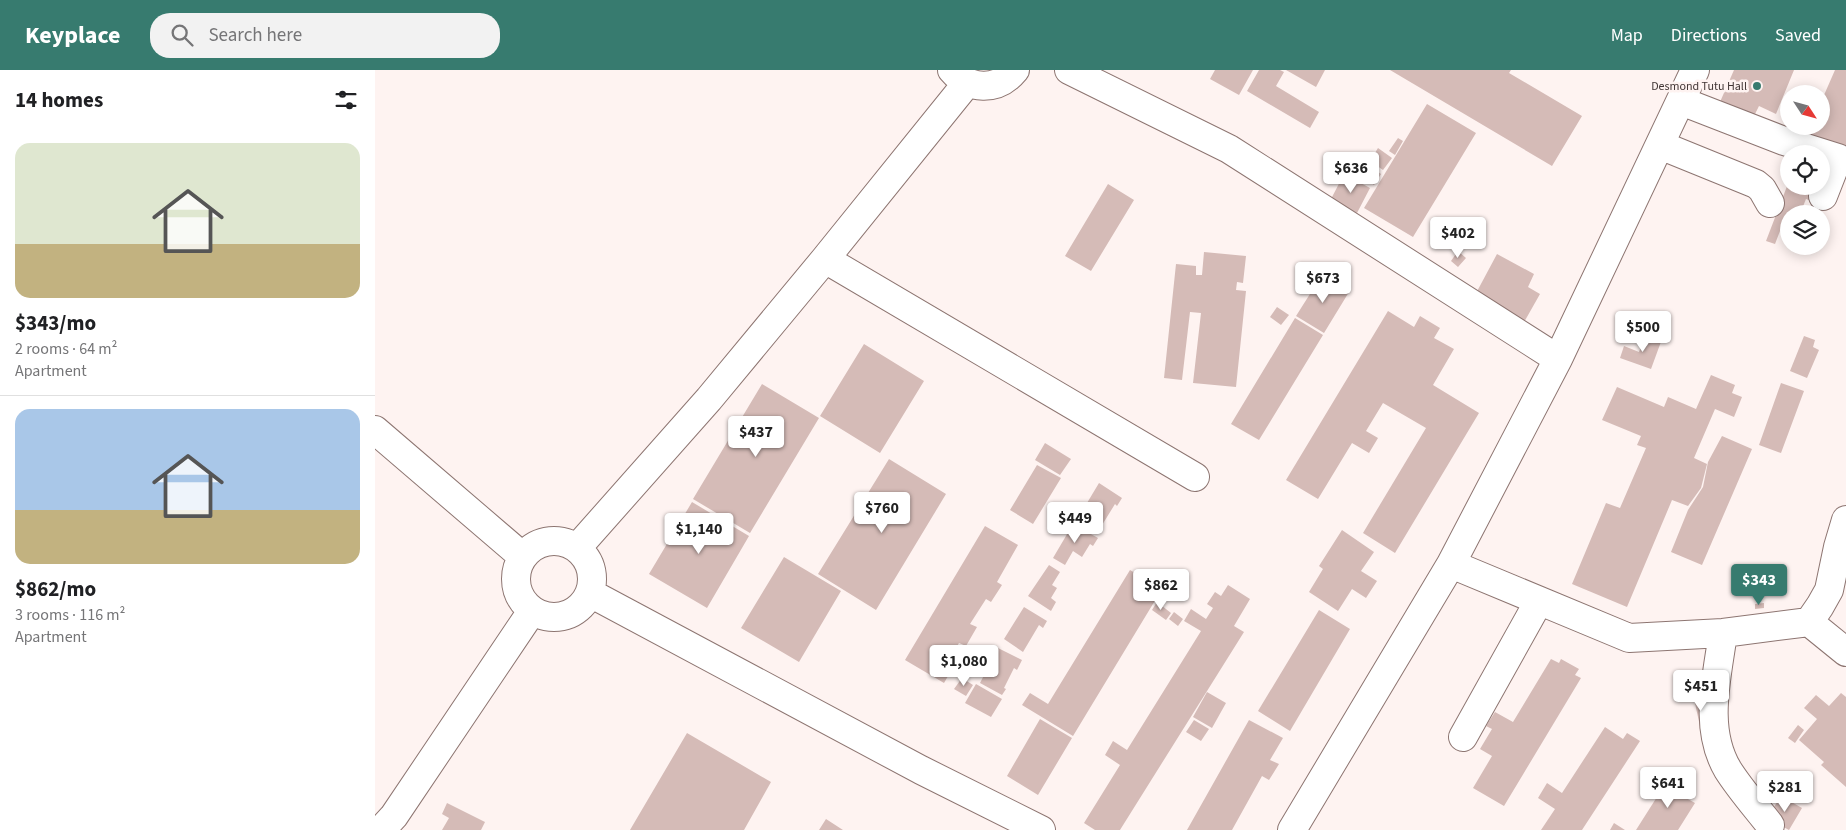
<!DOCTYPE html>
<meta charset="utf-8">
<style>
:root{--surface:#fff;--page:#f2f2f2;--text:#202124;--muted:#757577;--line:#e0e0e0;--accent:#377b6f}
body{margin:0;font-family:"Source Sans 3",sans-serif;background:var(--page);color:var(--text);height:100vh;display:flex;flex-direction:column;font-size:19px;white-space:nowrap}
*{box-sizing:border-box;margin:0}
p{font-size:16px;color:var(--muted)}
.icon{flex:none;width:28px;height:28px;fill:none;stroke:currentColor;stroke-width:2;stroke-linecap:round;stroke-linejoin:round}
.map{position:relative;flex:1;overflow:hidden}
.side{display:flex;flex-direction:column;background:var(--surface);width:375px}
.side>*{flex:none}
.needle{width:32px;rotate:126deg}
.controls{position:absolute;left:1405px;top:15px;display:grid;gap:10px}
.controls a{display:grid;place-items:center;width:50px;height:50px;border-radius:50%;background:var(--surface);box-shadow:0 2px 12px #0003;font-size:25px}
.price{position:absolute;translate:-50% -42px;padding:0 11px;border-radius:5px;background:#fff;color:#222;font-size:16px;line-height:32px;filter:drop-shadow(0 1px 2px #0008)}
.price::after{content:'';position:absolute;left:50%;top:30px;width:15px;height:11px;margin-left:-8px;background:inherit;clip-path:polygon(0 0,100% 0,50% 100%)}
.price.active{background:var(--accent);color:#fff}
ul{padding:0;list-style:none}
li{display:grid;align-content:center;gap:10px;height:265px;padding:0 15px}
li+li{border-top:1px solid var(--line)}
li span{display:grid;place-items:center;height:155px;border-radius:15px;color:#555}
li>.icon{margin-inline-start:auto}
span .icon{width:90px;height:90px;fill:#fffc;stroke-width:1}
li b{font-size:21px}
h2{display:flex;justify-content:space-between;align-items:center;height:60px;padding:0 15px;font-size:21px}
header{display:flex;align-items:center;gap:30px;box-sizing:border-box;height:70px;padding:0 25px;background:var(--accent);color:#fff}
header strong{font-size:24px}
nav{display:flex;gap:28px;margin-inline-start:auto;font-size:18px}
.search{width:350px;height:45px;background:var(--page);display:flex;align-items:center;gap:12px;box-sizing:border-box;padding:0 18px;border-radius:20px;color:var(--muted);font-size:19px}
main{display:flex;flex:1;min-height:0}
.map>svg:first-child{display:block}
.building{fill:#d5bbb7}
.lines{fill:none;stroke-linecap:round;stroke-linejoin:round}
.minor-casing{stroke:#8d7571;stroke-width:30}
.minor{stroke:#fff;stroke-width:28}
.poi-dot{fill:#377b6f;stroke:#fef3f1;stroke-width:2}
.labels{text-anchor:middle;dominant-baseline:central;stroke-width:5;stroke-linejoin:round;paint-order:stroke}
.poi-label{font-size:12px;fill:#403534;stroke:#fef3f1;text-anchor:end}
</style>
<header>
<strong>Keyplace</strong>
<div class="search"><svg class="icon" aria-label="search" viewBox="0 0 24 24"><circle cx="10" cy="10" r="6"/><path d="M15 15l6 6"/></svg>Search here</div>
<nav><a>Map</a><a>Directions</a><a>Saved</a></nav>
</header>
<main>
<section class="side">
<h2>14 homes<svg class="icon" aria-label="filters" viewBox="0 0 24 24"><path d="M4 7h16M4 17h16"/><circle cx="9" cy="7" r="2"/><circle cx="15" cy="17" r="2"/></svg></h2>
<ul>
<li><span style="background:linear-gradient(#dfe7d0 65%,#c2b280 0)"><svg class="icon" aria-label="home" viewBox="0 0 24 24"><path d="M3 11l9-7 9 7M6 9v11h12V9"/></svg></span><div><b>$343/mo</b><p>2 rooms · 64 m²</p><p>Apartment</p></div></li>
<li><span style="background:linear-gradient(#a9c7e8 65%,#c2b280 0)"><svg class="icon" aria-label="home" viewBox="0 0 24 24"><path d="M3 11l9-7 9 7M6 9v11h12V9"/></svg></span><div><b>$862/mo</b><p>3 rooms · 116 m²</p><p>Apartment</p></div></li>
</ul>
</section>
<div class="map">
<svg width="1471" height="760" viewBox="0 0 1471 760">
<rect width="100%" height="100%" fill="#fef3f1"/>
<!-- building -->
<path class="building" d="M840,0h38l-14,25 -29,-16z
M884,0h21l4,2 -8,14 43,26 -9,16 -63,-37z
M911,0h39l-9,17z
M1015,0h121l-2,3 73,43 -30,50z
M1359,0h60l-18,44 -17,-8 -5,10 -34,-14z
M1460,0h11v85l-40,-17 5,-12h10v-24z
M1052,34l49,29 -63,104 -49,-29z
M1023,68l5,3 -8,14 -6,-4z
M1003,78l14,10 -9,12 -13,-9z
M999,99l7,5 -7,11 -7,-5z
M969,104l26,14 -13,25 -26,-14z
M1414,111v5h28l-6,15 -5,-2 -6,15h-11v21l-9,-4 -5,13 -9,-3z
M733,114l26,16 -43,71 -26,-15z
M1083,181l8,7 -8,9 -7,-6z
M829,182l42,4 -3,27 -6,-1 -1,8 10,1 -10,96 -43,-4 8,-70 -11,-1 -8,68 -18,-2 12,-114 20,2v9h6z
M1122,184l37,20 -6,13 12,7 -17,30 -49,-27z
M947,205l27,17 -25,41 -28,-17z
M902,237l12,8 -8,10 -11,-8z
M1013,241l26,16 6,-11 20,12 -6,10 20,11 -21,36 46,28 -84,140 -32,-20 63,-105 -43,-25 -17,28 12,7 -9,15 -17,-10 -34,56 -32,-19z
M920,248l28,17 -64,105 -28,-16z
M1276,265l11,4 -11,30 -31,-11 4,-12 15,6 3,-8 5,2z
M1429,266l11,4 -2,7 6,3 -12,28 -17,-7z
M489,274l60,37 -44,72 -60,-37z
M1336,305l24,10 -3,8 10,4 -8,20 -19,-8 -21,49 13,6 -6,24 -13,18 -16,-6 -45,107 -55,-23 34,-81 14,5 26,-60 -9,-3 4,-9 -39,-16 15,-33 47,20 4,-10 28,12z
M1406,313l23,8 -23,62 -22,-8z
M387,314l57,34 -69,115 -57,-34z
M1347,366l30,13 -50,116 -31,-13 17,-42 15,-23 5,-25z
M670,373l26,16 -11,16 -25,-15z
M514,389l57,35 -70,116 -58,-36z
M662,395l24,13 -28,46 -23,-14z
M724,413l23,15 -5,8 -2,-2 -16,26 -21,-12z
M317,432l57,34 -42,72 -58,-34z
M698,454l25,14 -5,8 -3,-2 -8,13 -9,-6 -8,14 -12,-7z
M610,456l33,19 -21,37 5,3 -11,17 -5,-3 -16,25 7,3 -11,19 -7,-3 -14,24 6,4 -7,12 -39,-23z
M967,460l32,22 -13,19 16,10 -11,17 -14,-9 -14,22 -29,-19 14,-23 -4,-3z
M409,487l57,34 -42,71 -58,-34z
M674,495l11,7 -8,13 5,3 -6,10 5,4 -5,9 -23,-15z
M755,500l32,19 -89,147 -51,-31 8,-12 18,11z
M853,515l22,14 -16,27 10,6 -124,198h-25l-11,-7 36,-58 -15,-10 8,-14 14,9 74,-119 -17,-10 7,-12 15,10 7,-11 -6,-4 8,-12 6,4z
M782,532l14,11 -5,7 -14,-10z
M1389,533v5l-9,1v-5z
M649,537l23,14 -4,7 -4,-3 -16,27 -19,-13z
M944,540l31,19 -60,102 -32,-20z
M799,542l9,7 -5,7 -9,-7z
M623,578l24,12 -5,10 -3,-2 -10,20 2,1 -4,6 -22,-12z
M1176,589l8,4 2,-4 18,10 -4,6 6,3 -77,128 -31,-18 19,-32 -12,-7 12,-20 -6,-3 9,-14 18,10z
M587,608l11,7 -7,11 -12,-7z
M601,614l26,15 -11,18 -26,-14z
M832,622l19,11 -14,25 -19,-11z
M1327,622l8,37 -9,2 -8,-37z
M1466,623l5,4v90l-25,-22 3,-3 -25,-22 18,-21 -13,-11 12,-13 13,11z
M665,649l32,19 -34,57 -31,-19z
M819,650l15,9 -8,12 -15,-9z
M874,650l34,18 -13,22 9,4 -10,16 -7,-4 -30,54h-45z
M1423,655l6,5 -9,13 -7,-5z
M1230,657l18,12 4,-6 13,8 -58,89h-41l14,-21 -17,-11 9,-15 15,10z
M312,663l84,49 -27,48h-114z
M1294,708l21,13 -4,7 9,5 -17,27h-42z
M1406,726l21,12 -13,22 -22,-12z
M72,733l38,19 -4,8h-39l7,-12 -7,-4z
M451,749l17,11h-24z
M1239,753l11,7h-15z"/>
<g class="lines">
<!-- minor casing -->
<g class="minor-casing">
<path id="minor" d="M577,0c17,20 45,22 63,0
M694,0l160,79 329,210
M1306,31l103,40 54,17 -15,38
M1285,75l96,39 6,5 8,14
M450,189l370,218
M0,360l148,127
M141 509a38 38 0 1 1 76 0a38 38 0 1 1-76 0Z
M202,478l132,-149 116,-140 142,-176
M1076,494l178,74 94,-5 86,-11 37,30
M215,523l331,177 120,60
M1434,552l11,-16 9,-16 9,-43 8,-27
M1348,563c-6,45 -20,95 5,137 12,19 28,37 42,55
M1088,667l76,-136
M6,760l13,-14 138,-205
M917,760l159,-266 107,-205 137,-289"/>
</g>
<!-- minor -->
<use href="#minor" class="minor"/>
</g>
<!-- markers -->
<circle class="poi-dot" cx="1382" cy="16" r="5"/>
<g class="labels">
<!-- poi labels -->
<g class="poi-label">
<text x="1372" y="16">Desmond Tutu Hall</text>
</g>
</g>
</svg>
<div class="controls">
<a><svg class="needle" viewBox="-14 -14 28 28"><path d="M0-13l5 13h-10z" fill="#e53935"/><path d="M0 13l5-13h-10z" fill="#757577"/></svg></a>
<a><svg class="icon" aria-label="locate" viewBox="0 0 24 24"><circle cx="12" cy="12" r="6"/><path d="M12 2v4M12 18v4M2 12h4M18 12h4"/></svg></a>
<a><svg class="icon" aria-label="layers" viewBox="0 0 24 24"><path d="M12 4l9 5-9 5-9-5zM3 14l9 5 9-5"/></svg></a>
</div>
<b class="price" style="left:976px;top:124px">$636</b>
<b class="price" style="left:1083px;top:189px">$402</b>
<b class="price" style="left:948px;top:234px">$673</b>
<b class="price" style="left:1268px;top:283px">$500</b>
<b class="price" style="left:381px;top:388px">$437</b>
<b class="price" style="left:507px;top:464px">$760</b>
<b class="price" style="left:700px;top:474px">$449</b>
<b class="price" style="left:324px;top:485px">$1,140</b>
<b class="price active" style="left:1384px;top:536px">$343</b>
<b class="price" style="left:786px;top:541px">$862</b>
<b class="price" style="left:589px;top:617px">$1,080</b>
<b class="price" style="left:1326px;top:642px">$451</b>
<b class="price" style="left:1293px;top:739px">$641</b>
<b class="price" style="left:1410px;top:743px">$281</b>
</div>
</main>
